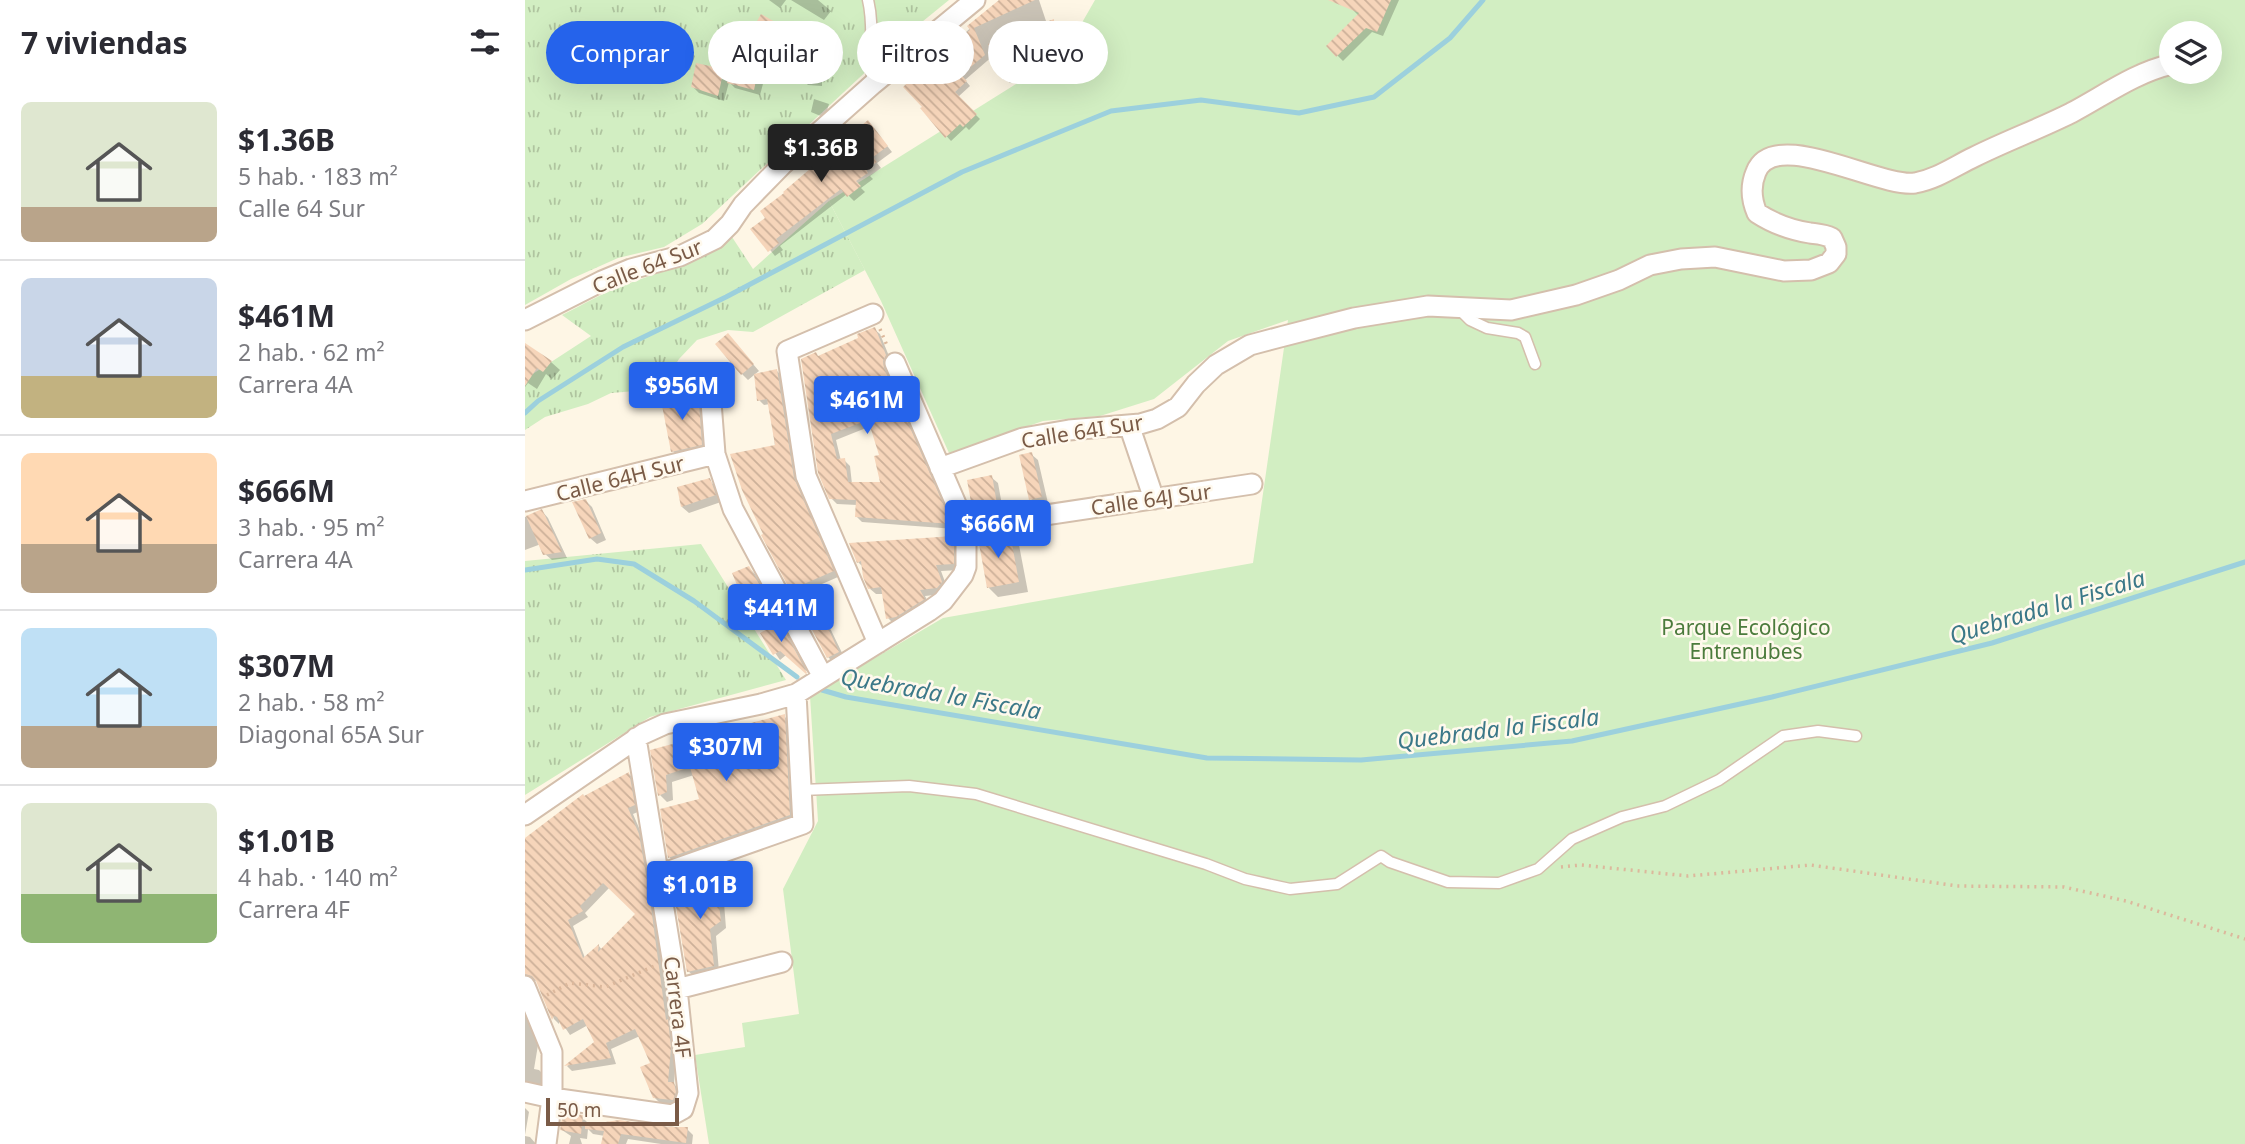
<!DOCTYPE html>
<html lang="es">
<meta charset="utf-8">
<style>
:root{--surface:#fff;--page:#f7f7f7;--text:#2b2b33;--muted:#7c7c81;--line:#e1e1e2;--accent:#2563eb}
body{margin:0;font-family:"Noto Sans",sans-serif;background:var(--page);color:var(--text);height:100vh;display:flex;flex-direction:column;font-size:26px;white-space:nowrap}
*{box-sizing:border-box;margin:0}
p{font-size:23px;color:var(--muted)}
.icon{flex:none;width:38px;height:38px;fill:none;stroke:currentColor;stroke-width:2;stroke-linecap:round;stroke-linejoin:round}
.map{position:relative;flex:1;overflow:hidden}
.panel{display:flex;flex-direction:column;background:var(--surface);width:525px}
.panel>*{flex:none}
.banner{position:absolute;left:21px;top:21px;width:665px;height:63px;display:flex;gap:14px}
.fabs{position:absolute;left:1634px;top:21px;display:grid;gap:14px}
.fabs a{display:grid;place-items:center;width:63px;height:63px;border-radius:50%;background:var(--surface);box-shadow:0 7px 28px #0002;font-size:35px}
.scale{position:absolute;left:21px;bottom:18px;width:133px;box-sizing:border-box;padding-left:7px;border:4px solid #7a5b47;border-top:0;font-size:19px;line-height:24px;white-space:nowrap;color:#7a5b47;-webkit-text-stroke:5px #fff9ed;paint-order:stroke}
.price{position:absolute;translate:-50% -60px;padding:0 16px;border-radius:7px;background:var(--accent);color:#fff;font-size:23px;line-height:46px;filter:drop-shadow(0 2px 4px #0008)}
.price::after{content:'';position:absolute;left:50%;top:42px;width:21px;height:16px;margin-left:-10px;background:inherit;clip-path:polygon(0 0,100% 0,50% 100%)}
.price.selected{background:#222;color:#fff}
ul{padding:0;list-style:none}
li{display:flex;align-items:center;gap:21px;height:175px;padding:0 21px}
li+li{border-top:2px solid var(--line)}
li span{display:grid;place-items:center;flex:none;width:196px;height:140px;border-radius:10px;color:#555}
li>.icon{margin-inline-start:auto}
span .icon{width:84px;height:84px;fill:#fffc;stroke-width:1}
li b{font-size:30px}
h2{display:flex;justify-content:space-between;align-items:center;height:84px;padding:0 21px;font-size:30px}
.pill{padding:0 24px;border-radius:32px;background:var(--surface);box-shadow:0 7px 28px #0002;font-size:24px;line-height:63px}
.pill.selected{background:var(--accent);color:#fff}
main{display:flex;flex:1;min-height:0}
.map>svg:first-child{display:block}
.grass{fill:url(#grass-tufts)}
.park{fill:#d2eec2;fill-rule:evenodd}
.shadow{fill:#0003;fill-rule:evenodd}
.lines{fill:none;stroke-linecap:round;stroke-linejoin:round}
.stream{stroke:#9cd0dd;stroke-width:5}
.building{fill:url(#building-back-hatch);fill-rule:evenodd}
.lane-casing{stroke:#d4bfac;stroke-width:13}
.street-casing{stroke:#d4bfac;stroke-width:23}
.path{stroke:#dcb89c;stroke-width:3.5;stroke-dasharray:2 5;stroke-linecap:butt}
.lane{stroke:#fff;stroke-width:10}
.street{stroke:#fff;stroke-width:19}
.labels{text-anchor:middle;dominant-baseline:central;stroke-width:5;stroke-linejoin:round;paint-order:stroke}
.street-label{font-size:21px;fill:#7a5b47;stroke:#fff9ed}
.park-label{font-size:21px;fill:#4b7b3c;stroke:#fff9ed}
.water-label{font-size:23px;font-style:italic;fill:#3b7888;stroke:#fff9ed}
</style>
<main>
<section class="panel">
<h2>7 viviendas<svg class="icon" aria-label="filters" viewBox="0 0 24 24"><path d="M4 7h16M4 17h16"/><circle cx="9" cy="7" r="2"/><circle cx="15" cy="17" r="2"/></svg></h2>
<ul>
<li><span style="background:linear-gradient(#dfe7d0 75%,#b9a48a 0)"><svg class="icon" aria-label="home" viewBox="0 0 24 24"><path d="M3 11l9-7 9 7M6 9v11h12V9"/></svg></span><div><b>$1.36B</b><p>5 hab. · 183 m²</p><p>Calle 64 Sur</p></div></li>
<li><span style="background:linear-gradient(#c9d6e8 70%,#c2b280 0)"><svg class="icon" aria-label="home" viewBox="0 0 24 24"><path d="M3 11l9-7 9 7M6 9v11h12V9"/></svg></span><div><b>$461M</b><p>2 hab. · 62 m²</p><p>Carrera 4A</p></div></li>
<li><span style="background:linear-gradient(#ffd9b3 65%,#b9a48a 0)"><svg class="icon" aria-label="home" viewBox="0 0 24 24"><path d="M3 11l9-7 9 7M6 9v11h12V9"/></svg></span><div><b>$666M</b><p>3 hab. · 95 m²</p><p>Carrera 4A</p></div></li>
<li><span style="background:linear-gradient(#bfe0f5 70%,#b9a48a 0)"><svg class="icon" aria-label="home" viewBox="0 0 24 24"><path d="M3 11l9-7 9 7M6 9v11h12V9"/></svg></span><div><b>$307M</b><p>2 hab. · 58 m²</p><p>Diagonal 65A Sur</p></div></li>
<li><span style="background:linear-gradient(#dfe7d0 65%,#8fb573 0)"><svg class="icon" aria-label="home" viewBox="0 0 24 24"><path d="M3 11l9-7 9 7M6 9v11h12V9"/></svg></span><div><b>$1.01B</b><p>4 hab. · 140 m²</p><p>Carrera 4F</p></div></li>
</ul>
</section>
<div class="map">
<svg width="1720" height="1144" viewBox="0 0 1720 1144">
<defs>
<pattern id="grass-tufts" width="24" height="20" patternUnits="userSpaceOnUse" patternTransform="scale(1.75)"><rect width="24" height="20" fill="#d2eec2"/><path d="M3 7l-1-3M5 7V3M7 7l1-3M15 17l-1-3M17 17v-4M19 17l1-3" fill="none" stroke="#afc49f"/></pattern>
<pattern id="building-back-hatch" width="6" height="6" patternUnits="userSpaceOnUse" patternTransform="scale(1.75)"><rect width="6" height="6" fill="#f6d5ba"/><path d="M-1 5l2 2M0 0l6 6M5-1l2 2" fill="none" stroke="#ccb099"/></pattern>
</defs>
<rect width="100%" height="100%" fill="#fef6e5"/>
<!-- grass -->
<path class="grass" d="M0,0h424l-48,39 -199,185 -38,23 -46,11 -47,21 -46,26z
M304,201l36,69 -112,62 -25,-2 -31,10 -18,19 -19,30 -49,4 -23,11 -43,13 -20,13v-51l66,-43 -29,-21c20,-10 39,-21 60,-29 38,-15 78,-23 110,-49l21,32z
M176,544l85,136 -136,37 -125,78v-234z"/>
<!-- park -->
<path class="park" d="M570,0h1150v1144h-1536l-14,-89 50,-8 -3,-24 57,-9 -16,-125 35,-68 -8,-125 133,-78 310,-55 35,-243 -60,21 -74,58 -54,17 -57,5 -94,32 -68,-152 -52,-100 235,-147zM1647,33h38v39h-38z"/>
<!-- shadow -->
<path class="shadow" d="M244,0h17l-6,8z
M266,0h27l13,11 -7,9z
M476,0h38l8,24 6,-3 5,5 1,35 -32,10 1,4 -18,8 -5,-4 -11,-24 -29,25 5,6 -12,11 22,22 -11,11 -3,-3 -15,14 -29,-32 45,-74 -2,-2z
M831,0h43l-16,36 -11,-4 -29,29 -15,-15 31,-30 -7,-7z
M237,16l38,22 6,7 -2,2 11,-1 7,7v33l-14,-1 -6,-6v-16l-43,-25 -6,-6z
M143,34l5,5 -1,5 18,7 5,5 -5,14 -49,-16 -5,-5z
M198,71l7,6 28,-3 6,6 -4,15 -25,-7 -6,-6 -5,19 -25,-8 -6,-6z
M289,99l15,5 -3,10 -3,3 -12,-5z
M348,128l19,24 -15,11 4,5 -11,8 3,3 -12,9 4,4 -11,9 -7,-7 -67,52 3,4 -8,6 -22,-27z
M349,329l6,5 11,27 -3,6 1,8 66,154 -93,-7 -6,-6 1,-11 -20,-1 -6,-6 -12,-140 42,-19zM346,426l10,30 1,28h-30l-2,-18 -6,-6 -3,1 -5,-21z
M209,342l25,29 -11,9 -6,-6z
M0,345l26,17 9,8 -8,9 -6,-5 -9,15 -9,-6 -3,4z
M252,371l5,5 17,109 39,92 -41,18 -5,-6 -22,-185 -6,1 -5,-5z
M148,394l5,7 22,-4 5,5 1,47 -28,7 -5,-5z
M506,454l7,6 10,43 -11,2 -6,-6z
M466,477l7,6 6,33 -22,3 -7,-6z
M184,480l7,7 5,15 -32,11 -7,-6 -3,-19z
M60,500l7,7 14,33 -9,4 -7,-6z
M17,511l6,7 19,40 -15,2 -7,-6 -4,-10 -16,6v-33z
M484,535l10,10 9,47 -30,5 -10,-10z
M428,537l7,7v26l-19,1 7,19 -4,4 -19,2 5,10 -36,18 -6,-6 -5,-24h-7l-7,-6 -5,-20 -6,-6 -6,-17z
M224,568l6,6 18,32 -18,8 -7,-6z
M297,619l7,7 16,33 -11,4 -6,-6z
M254,624l6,6 23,42 -22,-17 -6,5 -18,-26z
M259,716l7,7 6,99 -120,43 -7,-7 -8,-48 39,-10 -7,-25 -22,7 1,18 -6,2 -7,-7 -8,-44z
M104,774l6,6 5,31 -7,3 12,28 9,58 22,156 -2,28 6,6 -1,15 -18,-1 -7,-7 -2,-33 -12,-28 -29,13 5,15 -44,7 -5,-5 29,-23 -8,-18 -18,10 -10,-15 -1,4 -5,-5 -16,-38 -10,-1 -3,2v-140zM85,887l28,27 -36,36 -3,-4 -14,12 -12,-32 15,-9 -3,-4z
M201,876l6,6 2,17 -10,4 2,25 -10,8 3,36 -24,5 -7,-6z
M0,1010l13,35 -4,24 5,1 6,6v10l-20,2z
M0,1108l4,4 -4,23z
M57,1117l6,6v3l99,3 6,6 -1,9h-31l-33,-5 -2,5h-23l2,-8 -12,-2 -5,-5 -1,10 -7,-1 2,6h-13l2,-8 -9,-6z
M0,1136l5,1 6,7h-11z"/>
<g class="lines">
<!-- stream -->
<path class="stream" d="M0,413l13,-12 85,-54 103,-50 236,-125 149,-61 90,-11 98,13 75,-16 76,-59 33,-38
M0,570l72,-11 37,5 60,37 103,76
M297,690l24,7 361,61 154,2 211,-19 200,-44 220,-54 253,-81"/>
</g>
<!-- building -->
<path class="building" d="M474,0h36l-61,28 11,27 -24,20 6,6 -12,11 22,22 -14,13 -3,-3 -15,14 -25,-30 2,-1 -19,-20 38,-35 29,-22 -3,-4z
M803,0h63l-14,32 -11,-4 -30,29 -10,-11 33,-33z
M236,14l40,23 -7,9 22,-1v35h-16v-19l-49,-29z
M529,19l1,38 -31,10 1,4 -21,9 -16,-36z
M117,28l27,5 -3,8 24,8 -5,17 -51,-16z
M171,63l28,6 -6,27 -27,-9z
M207,65l26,7 -4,18 -27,-7z
M343,120l20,26 -15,11 4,5 -11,7 2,4 -12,8 5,5 -14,11 -6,-8 -65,50 3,4 -11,9 -18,-23 15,-11 -5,-7 24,-18 -1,-1 49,-42 26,-17 -2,-3z
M350,327l11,28 -3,6 1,7 68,156 -97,-7 1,-17 -27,-1 -11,-26 -17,-114 15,-7 2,4 40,-18 -1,-4zM343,420l11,35 -5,1 6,26h-32l-3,-24 -8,1 -6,-25z
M203,333l26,31 -13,11 -26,-31z
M0,343l27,18 -9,11 -6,-4 -12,18z
M252,369l17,109 40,93 -44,19 -29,-55 2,-1 -21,-44 -12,-36 45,-9 -8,-46 -10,2 -3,-27z
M149,393l1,7 26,-4 -2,7 3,42 -31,7 -11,-57z
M507,452l10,45 -13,3 -10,-45z
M467,475l6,35 -25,3 -6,-33z
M185,478l6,17 -35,12 -4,-20z
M61,499l15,34 -12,6 -17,-37z
M17,509l20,43 -19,3 -17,-39z
M485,533l9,49 -32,6 -9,-50z
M429,536v28l-18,1 6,17 -5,6 -17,2 5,9 -29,18 -10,2 -5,-32 -13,2 -5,-12 -2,-16 -4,2 -8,-20z
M224,566l19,34 -21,9 -15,-36z
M298,617l16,35 -12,6 -18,-34z
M255,622l27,51 -1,1 -26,-23 -7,4 -13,-22z
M260,714l5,101 -122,43 -8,-49 39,-10 -9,-32 -24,8 1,17 -9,4 -8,-46z
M104,772l6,33 -7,3 11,26 10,58 17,128 2,-1 3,29 -3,34h6l2,10 -3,8 -20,-2 -13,-31 10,-4 -15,-34 -29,14 5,15 -47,8 30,-24 -11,-23 -20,11 -6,-13 -3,-1 -2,4 -16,-39 -4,-5 -7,-2v-136l58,-44 1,2zM78,883l32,31 -37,38 1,-8 -16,14 -15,-38 15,-9 -3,-5z
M202,874l1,19 -10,4 3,24 -11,8 4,37 -27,6 -13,-77z
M38,1112l20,3 -2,19 -21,-4z
M94,1120l51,7h18l-2,16 -65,-9 -3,10h-17l3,-13 -19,-2v-4z"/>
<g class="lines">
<!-- lane casing -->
<g class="lane-casing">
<path id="lane" d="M343,0c7,28 0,56 5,84
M934,309l11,11 17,8 31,5 7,4 10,27
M276,790l108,-4 67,8 230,70 39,15 45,10 47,-5 44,-28 9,6 58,20 51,1 39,-14 34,-30 50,-22 43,-11 54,-26 64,-44 35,-5 38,5"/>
</g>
<!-- street casing -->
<g class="street-casing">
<path id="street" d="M348,314l-86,37 19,125 72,167
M0,320l77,-39 29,-12 49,-13 35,-17 15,-15 13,-19 39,-40 91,-81 102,-84
M186,402l4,52 18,55 90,168
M604,425l25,74
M415,468l83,-30 46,-8 71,-6 17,-5 21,-12 18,-23 20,-19 34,-20 34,-9 70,-18 74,-12 83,4 65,-15 43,-15 31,-15 31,-6 34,-2 69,14 27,-1 18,-7 7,-9v-7l-4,-9c-8,-4 -14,-4 -22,-5 -20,-3 -36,-9 -53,-20 -6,-14 -7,-27 -1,-41 18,-46 123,16 159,11 22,-4 40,-17 59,-26 32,-16 65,-28 97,-44 34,-18 63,-40 101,-49
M0,501l190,-47
M441,527l286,-43
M0,815l118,-81 22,-10 96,-20 35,-10 133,-83 14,-10 20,-26 3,-8v-40l-71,-164
M133,875l145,-51 -7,-130
M0,986l27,66v46l-6,46
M152,989l105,-27
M0,1092l27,6 120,17 11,-6 5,-16 -11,-104 -41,-251"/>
</g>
<!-- path -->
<path class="path" d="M355,329l8,19
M1036,867l20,-2 107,11 123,-11 146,21 107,1 62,14 119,38
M22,995l23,-12 35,4 52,-22"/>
<!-- lane -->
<use href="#lane" class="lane"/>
<!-- street -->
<use href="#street" class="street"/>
</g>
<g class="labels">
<!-- street labels -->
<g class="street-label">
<text transform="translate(122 266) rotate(-21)">Calle 64 Sur</text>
<text transform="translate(557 431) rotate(-9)">Calle 64I Sur</text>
<text transform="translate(95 478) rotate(-14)">Calle 64H Sur</text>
<text transform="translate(626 499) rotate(-8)">Calle 64J Sur</text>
<text transform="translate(153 1007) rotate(83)">Carrera 4F</text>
</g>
<!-- park labels -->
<g class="park-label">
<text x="1221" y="627">Parque Ecológico<tspan x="1221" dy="24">Entrenubes</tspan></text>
</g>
<!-- water labels -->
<g class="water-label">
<text transform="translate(1522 606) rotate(-17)">Quebrada la Fiscala</text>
<text transform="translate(416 693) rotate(10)">Quebrada la Fiscala</text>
<text transform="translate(973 728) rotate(-7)">Quebrada la Fiscala</text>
</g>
</g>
</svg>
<div class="fabs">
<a><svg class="icon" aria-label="layers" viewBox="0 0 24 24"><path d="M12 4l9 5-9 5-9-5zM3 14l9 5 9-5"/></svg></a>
</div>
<div class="scale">50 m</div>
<b class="price selected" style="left:296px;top:184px">$1.36B</b>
<b class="price" style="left:157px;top:422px">$956M</b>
<b class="price" style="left:342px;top:436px">$461M</b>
<b class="price" style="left:473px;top:560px">$666M</b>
<b class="price" style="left:256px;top:644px">$441M</b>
<b class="price" style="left:201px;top:783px">$307M</b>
<b class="price" style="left:175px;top:921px">$1.01B</b>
<div class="banner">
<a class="pill selected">Comprar</a>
<a class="pill">Alquilar</a>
<a class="pill">Filtros</a>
<a class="pill">Nuevo</a>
</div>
</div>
</main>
